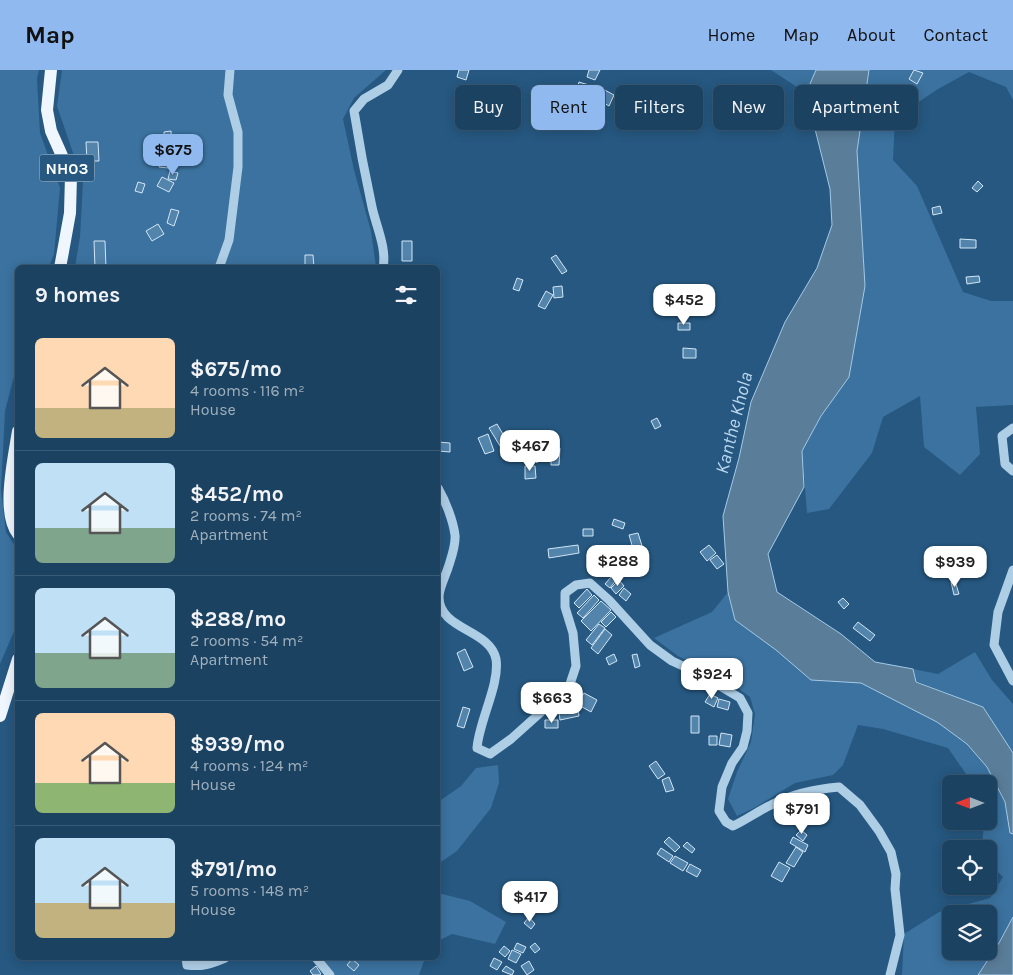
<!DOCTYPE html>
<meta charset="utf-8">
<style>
:root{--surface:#1c4261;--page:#294d6a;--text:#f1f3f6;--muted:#a0b0bd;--line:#3a5b76;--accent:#90b9f0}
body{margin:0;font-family:Karla,sans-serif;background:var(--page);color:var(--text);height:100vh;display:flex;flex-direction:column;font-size:19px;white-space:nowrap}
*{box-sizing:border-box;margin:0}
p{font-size:16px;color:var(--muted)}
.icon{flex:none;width:28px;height:28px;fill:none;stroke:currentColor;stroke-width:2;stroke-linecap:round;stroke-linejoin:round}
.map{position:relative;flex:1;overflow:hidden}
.panel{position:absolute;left:15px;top:195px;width:425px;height:695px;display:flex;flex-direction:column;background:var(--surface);border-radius:8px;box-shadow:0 2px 12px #0003,0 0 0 1px var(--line)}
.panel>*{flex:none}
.top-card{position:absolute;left:455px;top:15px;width:475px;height:45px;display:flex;gap:10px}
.needle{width:32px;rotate:270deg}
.controls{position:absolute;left:942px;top:705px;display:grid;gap:10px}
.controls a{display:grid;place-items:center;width:55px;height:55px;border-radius:8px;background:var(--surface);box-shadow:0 2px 12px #0003,0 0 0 1px var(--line);font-size:25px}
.price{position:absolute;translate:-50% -42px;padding:0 11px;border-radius:10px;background:#fff;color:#222;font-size:16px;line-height:32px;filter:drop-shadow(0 1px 2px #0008)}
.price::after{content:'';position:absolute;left:50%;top:30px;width:15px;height:11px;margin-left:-8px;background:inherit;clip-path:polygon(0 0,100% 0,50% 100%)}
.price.on{background:var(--accent);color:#111}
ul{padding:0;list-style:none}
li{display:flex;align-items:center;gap:15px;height:125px;padding:0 20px}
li+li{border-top:1px solid var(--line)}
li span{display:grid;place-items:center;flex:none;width:140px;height:100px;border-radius:8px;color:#555}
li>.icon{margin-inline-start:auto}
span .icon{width:60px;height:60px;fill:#fffc;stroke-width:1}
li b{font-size:21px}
h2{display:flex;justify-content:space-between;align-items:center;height:60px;padding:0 20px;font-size:21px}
.tag{padding:0 18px;border-radius:8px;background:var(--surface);box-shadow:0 2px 12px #0003,0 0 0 1px var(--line);font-size:18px;line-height:45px}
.tag.on{background:var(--accent);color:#111}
header{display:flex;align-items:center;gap:30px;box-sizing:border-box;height:70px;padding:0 25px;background:var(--accent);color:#111}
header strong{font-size:24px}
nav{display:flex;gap:28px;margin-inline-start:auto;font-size:18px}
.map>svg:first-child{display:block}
.green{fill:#3b729f;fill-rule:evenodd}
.water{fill:#5a7d99;stroke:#a3cae7}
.building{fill:#5384ac;stroke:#d2e6f5}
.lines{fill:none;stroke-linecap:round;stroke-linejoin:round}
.minor{stroke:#aecee6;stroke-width:9}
.major{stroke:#f0f6fd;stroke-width:12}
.labels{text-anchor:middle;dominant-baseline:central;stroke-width:4.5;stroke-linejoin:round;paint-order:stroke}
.shield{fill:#265881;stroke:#becdd9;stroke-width:1}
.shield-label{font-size:16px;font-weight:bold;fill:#fff}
.water-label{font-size:19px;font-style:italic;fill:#bad7ee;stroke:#265881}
</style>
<header>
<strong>Map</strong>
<nav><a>Home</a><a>Map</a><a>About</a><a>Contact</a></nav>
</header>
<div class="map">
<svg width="1013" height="905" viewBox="0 0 1013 905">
<rect width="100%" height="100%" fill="#265881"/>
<!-- green -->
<path class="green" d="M0,0h39l-2,9 3,54 20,55 -6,66 -5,13 -31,1 -1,97 -12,46 -4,79 5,42 11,17 1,73 -18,42z
M62,0h324l-32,28 -11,21 11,51 17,61 5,36h-301l5,-30 3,-55 -26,-76z
M771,0h45l-10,23z
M869,0h144v30l-7,-13 -37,-15 -31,17 -43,29 -2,42 24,26 46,106 28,9h22v104l-37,2 4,47 -20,21 -36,-28 -4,-51 -37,21 -11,36 -43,56 -22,4 -5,-62 19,-35 28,-39 16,-91 -8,-135z
M728,522l7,28 41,30 35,29 50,4 76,39 30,22 20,23 18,35 5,30 3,2v83l-14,26 -21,32h-76l2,-41 35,-22 51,-14 13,-21 -14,-14v-14h-7l2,-28h5v-37h-16l-25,-36 -65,-19 -25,-4 -15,40 -10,10 -38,8 -41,25 -17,8 -9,-17 9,-27 14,-30 4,-28 -5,-17 -22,-16 -50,-25 -24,-18 58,-26zM951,844h38v37h-38z
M975,582l17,28 21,24v49l-30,-46 -67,-26 -3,-12 25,5z
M498,695l1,18 -8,25 -34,43 -19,13v-62l23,-16 15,-18z
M438,823l32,8 36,21 -11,22 -43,-10 -14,7z
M319,888h106l-6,17h-84l-13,-12z"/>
<!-- water -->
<path class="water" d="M816,0h53l-12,81 8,135 -16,91 -28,39 -19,35 2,36 -36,67 9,38 64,42 34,28 38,7 3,13 67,25 30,46v81l-3,-1 -5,-31 -18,-35 -20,-23 -30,-22 -76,-39 -50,-3 -35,-30 -41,-30 -7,-28 -5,-76 16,-58 12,-56 34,-80 32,-54 15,-43 -2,-36 -24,-96z
M1013,847v58h-35l21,-32z"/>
<!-- building -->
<path class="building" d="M459,0h10l-3,10 -9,-3z
M589,0h11l-5,10 -8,-3z
M914,0l9,3 -6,11 -8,-5z
M579,12l13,4 -4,12 -13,-4z
M603,19l11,6 -5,11 -12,-7z
M502,20l7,3 -3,8 -7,-3z
M499,31l7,2 -2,8 -7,-2z
M473,37l9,2 -2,10 -9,-2z
M171,61l1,16 -8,1v-16z
M86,72h12l1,19h-12z
M162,84l9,2 -3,12 -9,-1z
M170,101l8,2 -2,7 -8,-1z
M162,107l12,6 -5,9 -12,-6z
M978,111l5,5 -6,6 -5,-4z
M138,112l7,2 -3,9 -7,-2z
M940,136l2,7 -9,2 -1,-7z
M171,139l8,2 -5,15 -7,-3z
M158,154l6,10 -12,7 -6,-10z
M960,169l16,1v8h-16z
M94,171h11l1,27h-11z
M402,171h10v20h-10z
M305,185h8l1,13h-9z
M556,185l11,16 -5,3 -11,-16z
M979,206l1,6 -13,2 -1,-7z
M517,208l6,2 -4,11 -6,-2z
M562,216l1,11 -9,1 -1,-11z
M546,221l7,4 -8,14 -7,-3z
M678,253h12v7h-12z
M683,278l13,1v9h-13z
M657,348l4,8 -6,3 -4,-8z
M497,354l10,17 -7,5 -11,-18z
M488,364l6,17 -9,3 -7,-16z
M438,372l12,1v9l-12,-1z
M520,375l4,6 -6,5 -5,-6z
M551,378h9l-1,17h-8z
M534,380l8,7 -5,6 -8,-7z
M525,396h10l1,12 -11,1z
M614,449l11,4 -2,6 -11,-4z
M583,459h10v7h-10z
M638,463l5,16 -9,3 -5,-17z
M578,475l1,8 -30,5 -1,-9z
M709,475l7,8 -9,8 -7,-9z
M717,485l7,9 -7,5 -7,-9z
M625,490l5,5 -13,14 -5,-4z
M611,507l5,3 -6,8 -5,-4z
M619,510l5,6 -8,8 -5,-6z
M955,511l4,13 -5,1 -3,-13z
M624,518l7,6 -5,7 -7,-6z
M587,519l5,6 -13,13 -5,-5z
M594,525l5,5 -16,18 -6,-5z
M843,528l6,6 -5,5 -6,-7z
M601,531l10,9 -20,21 -10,-10z
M611,542l5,5 -10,10 -5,-5z
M858,552l17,13 -5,6 -17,-13z
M599,554l6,4 -13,17 -6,-5z
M605,559l7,6 -14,19 -7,-6z
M465,579l8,18 -9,4 -7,-18z
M614,584l3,7 -8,4 -3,-7z
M637,584l3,12 -5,2 -3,-13z
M584,623l13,7 -6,12 -14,-8z
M710,624l8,4 -4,9 -9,-5z
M719,629l11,3 -2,8 -11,-3z
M463,637l7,2 -6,19 -7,-2z
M578,639l1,7 -19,4 -1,-8z
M691,646h8v17h-8z
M545,650h13v8h-13z
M721,663l11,2 -2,12 -11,-2z
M709,666h8v9h-8z
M656,691l9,13 -7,5 -9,-13z
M669,707l5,13 -8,2 -4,-12z
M801,760l6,5 -4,6 -7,-6z
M669,767l11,10 -5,5 -11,-10z
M793,767l15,8 -3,7 -15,-9z
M687,772l8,7 -3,4 -9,-7z
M796,777l7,5 -9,15 -8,-4z
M661,778l12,8 -4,6 -12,-8z
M675,786l13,7 -5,8 -13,-8z
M779,792l11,6 -8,14 -11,-6z
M690,794l11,6 -4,7 -11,-6z
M529,847l6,7 -4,5 -7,-6z
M517,873l9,4 -3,6 -9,-4z
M535,873l5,6 -5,4 -5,-6z
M504,876l6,5 -5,6 -6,-5z
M512,880l9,4 -5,9 -8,-4z
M494,888l8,4 -5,8 -7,-4z
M352,889l7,6 -5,6 -7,-6z
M529,891l5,9 -7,5 -6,-9z
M316,896l5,8 -2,1h-6l-3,-4z
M506,896l8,5 -2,4 -10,-4z"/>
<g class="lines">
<!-- minor -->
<path class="minor" d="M219,198l10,-28 9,-73v-35l-10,-37 2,-25
M383,198c4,-20 -7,-42 -11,-61 -7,-32 -13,-64 -18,-96l10,-12 24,-14 10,-15
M1013,358l-11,8 3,28 8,7
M438,418c7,12 15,32 17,47 1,11 -4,23 -7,33 -3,9 -9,20 -9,29 0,33 51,32 57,62 4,25 -17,62 -19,89l13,6 21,-15 58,-52 7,-21 -3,-33 -8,-26v-14l11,-8 14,-2 19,17 41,45 22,16 26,12 42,25 8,15 -1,18 -4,16 -11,16 -10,24 -3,24 7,11 7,4c13,-6 25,-15 38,-21 21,-11 44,-16 68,-18l21,18 19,26 12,21 5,22 -1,15 5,46 -10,40
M1013,500l-15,42 -4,33 19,36
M186,888l1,7c15,2 24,-1 38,-7
M316,888l14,17"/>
<!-- major -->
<path class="major" d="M51,0l-4,40 4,21 20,45 -1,37 -10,55
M18,361c-4,26 -17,82 0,103
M0,646l18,-57"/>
</g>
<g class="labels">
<!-- shield labels -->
<rect class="shield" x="39.5" y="84.5" width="55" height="27" rx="4"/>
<g class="shield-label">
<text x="67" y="98">NH03</text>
</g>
<!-- water labels -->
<g class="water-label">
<text transform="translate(734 353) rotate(-76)">Kanthe Khola</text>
</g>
</g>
</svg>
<div class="controls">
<a><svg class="needle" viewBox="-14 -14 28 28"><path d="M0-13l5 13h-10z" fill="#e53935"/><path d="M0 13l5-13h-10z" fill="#a0b0bd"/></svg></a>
<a><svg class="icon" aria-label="locate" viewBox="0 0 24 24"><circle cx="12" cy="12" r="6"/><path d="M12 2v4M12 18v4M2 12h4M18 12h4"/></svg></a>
<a><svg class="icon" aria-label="layers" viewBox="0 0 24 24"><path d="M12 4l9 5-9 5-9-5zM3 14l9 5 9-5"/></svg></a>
</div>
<b class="price on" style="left:173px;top:106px">$675</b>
<b class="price" style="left:684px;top:256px">$452</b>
<b class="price" style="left:530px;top:402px">$467</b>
<b class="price" style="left:618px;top:517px">$288</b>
<b class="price" style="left:955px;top:518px">$939</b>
<b class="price" style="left:712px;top:630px">$924</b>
<b class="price" style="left:552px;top:654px">$663</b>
<b class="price" style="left:802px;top:765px">$791</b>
<b class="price" style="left:530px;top:853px">$417</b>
<div class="top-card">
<a class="tag">Buy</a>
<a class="tag on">Rent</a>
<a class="tag">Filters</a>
<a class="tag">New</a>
<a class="tag">Apartment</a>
</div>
<section class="panel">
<h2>9 homes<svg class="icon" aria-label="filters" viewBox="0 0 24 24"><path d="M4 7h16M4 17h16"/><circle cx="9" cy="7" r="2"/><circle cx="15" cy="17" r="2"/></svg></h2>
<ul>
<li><span style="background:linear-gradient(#ffd9b3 70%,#c2b280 0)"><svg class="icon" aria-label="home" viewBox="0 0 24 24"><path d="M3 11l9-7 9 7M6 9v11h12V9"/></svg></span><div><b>$675/mo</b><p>4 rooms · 116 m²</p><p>House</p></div></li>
<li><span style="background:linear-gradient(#bfe0f5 65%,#7fa58c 0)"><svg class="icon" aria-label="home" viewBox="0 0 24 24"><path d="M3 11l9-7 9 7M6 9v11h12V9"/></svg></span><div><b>$452/mo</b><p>2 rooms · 74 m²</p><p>Apartment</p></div></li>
<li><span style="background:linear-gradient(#bfe0f5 65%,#7fa58c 0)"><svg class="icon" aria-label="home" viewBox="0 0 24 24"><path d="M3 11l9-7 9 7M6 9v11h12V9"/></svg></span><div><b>$288/mo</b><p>2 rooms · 54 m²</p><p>Apartment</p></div></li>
<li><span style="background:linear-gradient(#ffd9b3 70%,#8fb573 0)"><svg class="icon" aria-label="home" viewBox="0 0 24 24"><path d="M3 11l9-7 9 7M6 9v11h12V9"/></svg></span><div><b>$939/mo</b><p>4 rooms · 124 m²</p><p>House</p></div></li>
<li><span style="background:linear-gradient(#bfe0f5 65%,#c2b280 0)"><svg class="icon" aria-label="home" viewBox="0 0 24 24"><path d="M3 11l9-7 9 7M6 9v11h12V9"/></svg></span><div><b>$791/mo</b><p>5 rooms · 148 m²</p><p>House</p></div></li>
</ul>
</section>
</div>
